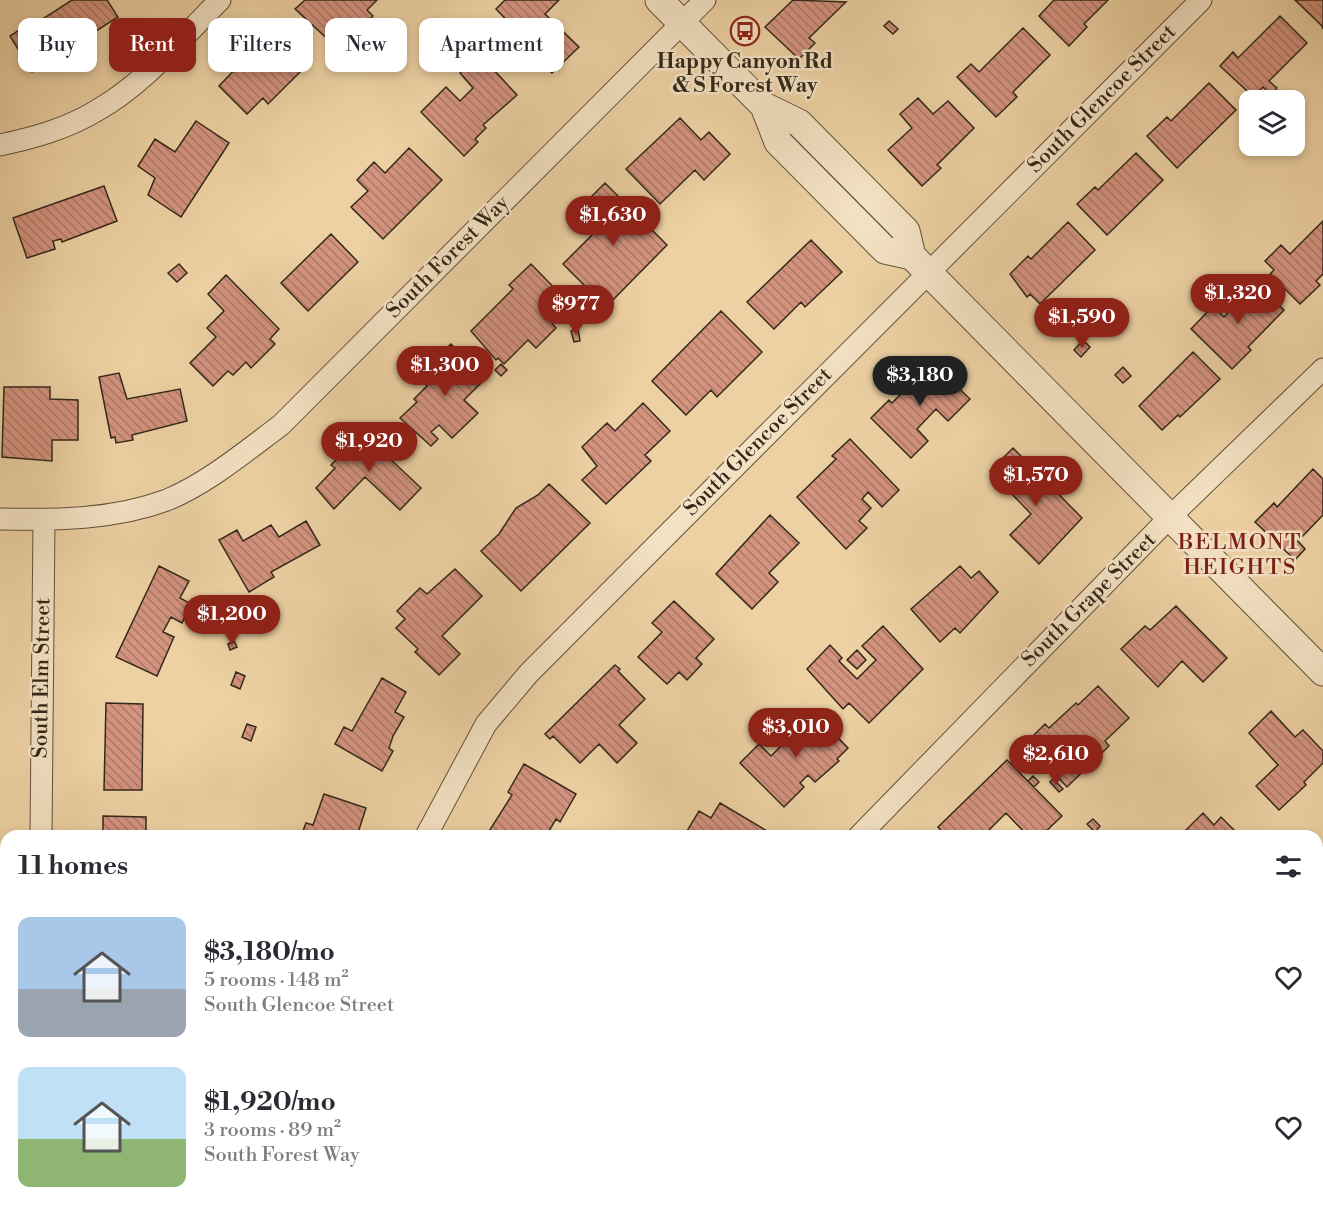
<!DOCTYPE html>
<meta charset="utf-8">
<style>
:root{--surface:#fff;--page:#f2f2f3;--text:#2b2b33;--muted:#7c7c81;--accent:#8f2418}
body{margin:0;font-family:"Libre Bodoni",serif;background:var(--page);color:var(--text);height:100vh;display:flex;flex-direction:column;font-size:22px;white-space:nowrap}
*{box-sizing:border-box;margin:0}
p{font-size:20px;color:var(--muted)}
.icon{flex:none;width:33px;height:33px;fill:none;stroke:currentColor;stroke-width:2;stroke-linecap:round;stroke-linejoin:round}
.map{position:relative;flex:1;overflow:hidden}
.drawer{position:absolute;left:0px;top:830px;width:1323px;height:386px;display:flex;flex-direction:column;background:var(--surface);border-radius:18px 18px 0 0;box-shadow:0 3px 9px #0003}
.drawer>*{flex:none}
.banner{position:absolute;left:18px;top:18px;width:600px;height:54px;display:flex;gap:12px}
.fabs{position:absolute;left:1239px;top:90px;display:grid;gap:12px}
.fabs a{display:grid;place-items:center;width:66px;height:66px;border-radius:12px;background:var(--surface);box-shadow:0 3px 9px #0003;font-size:30px}
.price{position:absolute;translate:-50% -51px;padding:0 14px;border-radius:21px;background:var(--accent);color:#fff;font-size:20px;line-height:39px;filter:drop-shadow(0 2px 3px #0008)}
.price::after{content:'';position:absolute;left:50%;top:36px;width:18px;height:14px;margin-left:-9px;background:inherit;clip-path:polygon(0 0,100% 0,50% 100%)}
.price.on{background:#222;color:#fff}
ul{padding:0;list-style:none}
li{display:flex;align-items:center;gap:18px;height:150px;padding:0 18px}
li span{display:grid;place-items:center;flex:none;width:168px;height:120px;border-radius:12px;color:#555}
li>.icon{margin-inline-start:auto}
span .icon{width:72px;height:72px;fill:#fffc;stroke-width:1}
li b{font-size:26px}
h2{display:flex;justify-content:space-between;align-items:center;height:72px;padding:0 18px;font-size:26px}
.chip{padding:0 21px;border-radius:12px;background:var(--surface);box-shadow:0 3px 9px #0003;font-size:21px;line-height:54px}
.chip.on{background:var(--accent);color:#fff}
.map>svg:first-child{display:block}
.building{fill:url(#building-back-hatch);stroke:#332819;stroke-width:1.5}
.lines{fill:none;stroke-linecap:round;stroke-linejoin:round}
.minor-casing{stroke:#62523c;stroke-width:23}
.tertiary-casing{stroke:#62523c;stroke-width:29}
.minor{stroke:#f3e1c3;stroke-width:21}
.tertiary{stroke:#f3e1c3;stroke-width:27}
.labels{text-anchor:middle;dominant-baseline:central;stroke-width:5;stroke-linejoin:round;paint-order:stroke}
.poi-label{font-size:21px;font-weight:bold;fill:#332819;stroke:#f3e1c3}
.street-label{font-size:21px;fill:#332819;stroke:#f3e1c3}
.neighbourhood-label{font-size:22px;letter-spacing:1.5px;fill:#7a1f14;stroke:#f3e1c3}
</style>
<div class="map">
<svg width="1323" height="1214" viewBox="0 0 1323 1214">
<defs>
<pattern id="building-back-hatch" width="6" height="6" patternUnits="userSpaceOnUse" patternTransform="scale(1.5)"><rect width="6" height="6" fill="#d3937f"/><path d="M-1 5l2 2M0 0l6 6M5-1l2 2" fill="none" stroke="#ac7867"/></pattern>
</defs>
<rect width="100%" height="100%" fill="#edd1a3"/>
<filter id="stains"><feTurbulence type="fractalNoise" baseFrequency=".00333" numOctaves="4"/><feColorMatrix values="0 0 0 0 .2 0 0 0 0 .09 0 0 0 0 .02 0 0 0 .5 -.17"/></filter>
<radialGradient id="worn" r=".72"><stop offset=".6" stop-color="#630" stop-opacity="0"/><stop offset="1" stop-color="#630" stop-opacity=".3"/></radialGradient>
<!-- building -->
<path class="building" d="M72,0h35l11,17 -86,55 -22,-36 23,-15 2,3z
M305,0h72l-10,10 6,6 -27,26 -6,-5 -7,7 -38,-35z
M505,0h54l-14,14 34,33 -27,26 -26,-26 4,-3 -34,-35z
M793,0l53,2 -37,36 6,5 -16,16 -34,-32z
M1054,0h54l-24,24 3,3 -18,19 -30,-30z
M1295,0h28v29l-2,-4z
M1280,16l27,27 -38,38 8,7 -6,7 -8,-8 -3,3 5,6 -8,4 -37,-34 13,-14 5,6z
M889,21l9,8 -5,5 -9,-8z
M1023,28l27,27 -37,37 4,5 -21,20 -39,-40 14,-13 8,8z
M274,29l34,35 -40,40 -5,-6 -16,16 -28,-28z
M479,54l38,41 -34,30 3,3 -11,11 3,3 -14,14 -43,-44 25,-25 14,14 13,-13 -13,-15z
M1209,83l27,27 -59,58 -30,-32 20,-19 4,4z
M918,98l15,16 15,-13 26,27 -37,37 4,3 -19,18 -34,-36 24,-22 -12,-14z
M680,118l21,22 8,-8 21,22 -26,26 -9,-10 -35,34 -34,-35z
M196,121l33,22 -48,74 -33,-22 7,-17 -17,-12 17,-27 20,13z
M409,148l33,32 -59,59 -32,-32 17,-16 -11,-11 17,-18 11,11z
M1136,153l27,27 -56,55 -30,-31 18,-17 3,3z
M605,183l62,62 -61,62 -43,-43 35,-35 -20,-19z
M104,186l13,35 -55,21 -1,-3 -8,2 2,8 -28,9 -14,-40z
M1323,221v53l-7,7 4,4 -20,19 -30,-30 4,-4 -9,-9 16,-16 9,9z
M1068,222l27,28 -55,54 -10,-10 -3,3 -17,-23 18,-18 3,3z
M331,234l27,28 -50,49 -27,-28z
M811,240l31,32 -37,35 -4,-5 -27,27 -27,-27z
M179,264l8,9 -10,9 -9,-9z
M531,264l38,39 -18,19 5,6 -20,20 -8,-8 -24,24 -6,-6 -2,2 -25,-29 42,-42 -4,-4z
M226,275l53,54 -9,10 5,5 -24,24 -5,-6 -13,13 -5,-4 -15,15 -23,-23 26,-26 -9,-9 17,-17 -16,-17z
M1257,283l27,27 -36,37 3,3 -19,19 -41,-40 22,-23 11,11z
M576,298l7,7 -7,7 -8,-8z
M721,311l41,41 -45,45 -6,-7 -25,25 -34,-34z
M578,329l2,12 -6,1 -3,-11z
M1083,340l7,7 -9,10 -7,-7z
M451,344l34,35 -21,21 14,13 -26,25 -13,-13 -8,7 7,7 -7,7 -31,-28 17,-16 -3,-3 13,-13 -6,-6 19,-19 -4,-3z
M1193,352l27,27 -40,38 -2,-2 -16,15 -23,-24z
M928,359l42,40 -22,22 -12,-12 -19,20 11,12 -17,17 -40,-40 18,-18 3,3 20,-20 -4,-4z
M501,364l6,6 -6,6 -6,-6z
M1123,367l8,9 -8,7 -8,-8z
M119,373l8,26 53,-10 7,32 -55,14 1,5 -17,3 -1,-6 -4,1 -12,-61z
M4,387h46v12l28,1v40h-26v21l-50,-4z
M643,403l27,28 -25,24 6,6 -45,43 -24,-24 15,-14 -15,-19 25,-24 8,8z
M374,427l20,19 -10,11 3,-1 34,32 -21,22 -35,-33 -31,32 -18,-21 19,-20 -4,-3 12,-12 3,3z
M850,439l49,51 -17,17 -14,-15 -6,7 9,9 -12,13 8,7 -21,21 -49,-52 39,-38 -4,-3z
M1013,448l69,70 -43,46 -29,-29 21,-21 -41,-43z
M1313,469l10,10v36l-25,26 7,8 -10,11 -40,-38 19,-19 3,4z
M549,484l41,39 -69,68 -40,-40 18,-17 17,-26 22,-13z
M770,515l29,28 -30,30 9,9 -26,27 -36,-35z
M306,521l14,24 -49,27 3,5 -25,15 -30,-52 18,-10 6,11 28,-16 8,12z
M159,566l30,15 -9,17 11,6 -9,19 -11,-6 -8,15 11,5 -17,39 -41,-19z
M960,566l11,12 8,-7 19,21 -38,41 -5,-5 -15,14 -29,-33z
M455,569l27,27 -40,40 18,18 -21,21 -24,-23 3,-3 -22,-21 9,-9 -8,-8 23,-23 7,6z
M674,601l40,38 -18,19 6,6 -15,16 -8,-8 -12,12 -29,-27 24,-25 -10,-9z
M1176,606l51,52 -24,24 -21,-21 -24,26 -37,-38 24,-23 5,4z
M883,626l40,43 -54,54 -20,-20 -6,6 -36,-40 23,-24 12,13 -3,3 18,18 19,-19 -14,-14z
M234,641l3,6 -7,3 -2,-6z
M857,650l9,10 -9,9 -10,-9z
M615,665l5,4 -2,2 27,28 -26,26 18,18 -20,20 -18,-19 -19,19 -27,-27 -3,3 -5,-5z
M236,672l9,4 -5,13 -9,-4z
M382,678l24,14 -11,20 9,5 -11,19 -4,12 4,3 -11,20 -47,-27 9,-17 8,4z
M1098,686l31,32 -24,23 4,5 -42,41 -41,-44 19,-19 4,4 27,-25 2,2z
M106,703l37,1 -1,86h-38z
M1271,711l24,26 8,-7 20,21v12l-19,19 2,3 -27,25 -23,-24 22,-21 -29,-32z
M813,712l35,36 -11,11 2,2 -24,21 -7,-7 -8,8 4,4 -20,20 -44,-44 19,-19 12,12 20,-20 -3,-3z
M247,724l9,3 -5,14 -9,-4z
M1007,760l55,56 -21,20h-13l-22,-23 -19,19 4,4h-45l-8,-9z
M524,764l52,30 -16,28 -4,-3 -10,17h-60l26,-41 -4,-3z
M1033,776l6,6 -5,5 -6,-6z
M1053,779l10,10 -4,3 -9,-10z
M324,794l42,14 -9,28h-56l5,-13 7,2z
M720,803l47,28 -3,5h-80l15,-25 12,7z
M1203,813l11,12 7,-8 19,19h-65l3,-4 3,3z
M103,816l43,1v19h-43z
M1093,819l7,7 -5,6 -8,-8z
M1323,935v58l-6,6v-58z
M788,1209h51l-1,5h-50z"/>
<g class="lines">
<!-- minor casing -->
<g class="minor-casing">
<path id="minor" d="M0,145c33,-7 66,-16 96,-34 48,-27 85,-72 124,-111
M0,519c57,1 113,1 167,-19 41,-17 79,-49 114,-75l424,-425
M41,836l3,-316
M426,836l60,-112 43,-51 672,-673
M859,836l311,-319 153,-148
M1317,865l6,-6
M36,1214v-5
M388,1214v-5
M732,1214l1,-5
M1083,1214v-5"/>
</g>
<!-- tertiary casing -->
<g class="tertiary-casing">
<path id="tertiary" d="M659,0l105,106 35,17 107,108 6,25 411,416
M764,106l14,36 107,108 27,6"/>
</g>
<!-- minor -->
<use href="#minor" class="minor"/>
<!-- tertiary -->
<use href="#tertiary" class="tertiary"/>
</g>
<!-- icons -->
<defs>
<g id="bus-ring" transform="scale(1.5)"><circle r="9.5" fill="#f3e1c3" stroke="#8f2418" stroke-width="1.5"/><path d="M-5-6H5V4H4V6H2V4H-2V6H-4V4H-5ZM-3.5-4V0h7V-4ZM-3.5 1.2v1.5H-2V1.2ZM2 1.2v1.5H3.5V1.2Z" fill="#8f2418"/></g>
</defs>
<g fill-rule="evenodd">
<use href="#bus-ring" x="745" y="31"/>
</g>
<g class="labels">
<!-- poi labels -->
<g class="poi-label">
<text x="745" y="62">Happy Canyon Rd<tspan x="745" dy="24">&amp; S Forest Way</tspan></text>
</g>
<!-- street labels -->
<g class="street-label">
<text transform="translate(1102 99) rotate(-45)">South Glencoe Street</text>
<text transform="translate(448 257) rotate(-45)">South Forest Way</text>
<text transform="translate(758 442) rotate(-45)">South Glencoe Street</text>
<text transform="translate(1089 600) rotate(-45)">South Grape Street</text>
<text transform="translate(42 678) rotate(-89)">South Elm Street</text>
</g>
<!-- neighbourhood labels -->
<g class="neighbourhood-label">
<text x="1240" y="542">BELMONT<tspan x="1240" dy="25">HEIGHTS</tspan></text>
</g>
</g>
<rect width="100%" height="100%" filter="url(#stains)"/>
<rect width="100%" height="100%" fill="url(#worn)"/>
</svg>
<div class="fabs">
<a><svg class="icon" aria-label="layers" viewBox="0 0 24 24"><path d="M12 4l9 5-9 5-9-5zM3 14l9 5 9-5"/></svg></a>
</div>
<b class="price" style="left:613px;top:247px">$1,630</b>
<b class="price" style="left:1238px;top:325px">$1,320</b>
<b class="price" style="left:576px;top:336px">$977</b>
<b class="price" style="left:1082px;top:349px">$1,590</b>
<b class="price" style="left:445px;top:397px">$1,300</b>
<b class="price on" style="left:920px;top:407px">$3,180</b>
<b class="price" style="left:369px;top:473px">$1,920</b>
<b class="price" style="left:1036px;top:507px">$1,570</b>
<b class="price" style="left:232px;top:646px">$1,200</b>
<b class="price" style="left:796px;top:759px">$3,010</b>
<b class="price" style="left:1056px;top:786px">$2,610</b>
<div class="banner">
<a class="chip">Buy</a>
<a class="chip on">Rent</a>
<a class="chip">Filters</a>
<a class="chip">New</a>
<a class="chip">Apartment</a>
</div>
<section class="drawer">
<h2>11 homes<svg class="icon" aria-label="filters" viewBox="0 0 24 24"><path d="M4 7h16M4 17h16"/><circle cx="9" cy="7" r="2"/><circle cx="15" cy="17" r="2"/></svg></h2>
<ul>
<li><span style="background:linear-gradient(#a9c7e8 60%,#9aa5b1 0)"><svg class="icon" aria-label="home" viewBox="0 0 24 24"><path d="M3 11l9-7 9 7M6 9v11h12V9"/></svg></span><div><b>$3,180/mo</b><p>5 rooms · 148 m²</p><p>South Glencoe Street</p></div><svg class="icon" aria-label="heart" viewBox="0 0 24 24"><path d="M12 20l-8-8c-3-5 5-10 8-4 3-6 11-1 8 4z"/></svg></li>
<li><span style="background:linear-gradient(#bfe0f5 60%,#8fb573 0)"><svg class="icon" aria-label="home" viewBox="0 0 24 24"><path d="M3 11l9-7 9 7M6 9v11h12V9"/></svg></span><div><b>$1,920/mo</b><p>3 rooms · 89 m²</p><p>South Forest Way</p></div><svg class="icon" aria-label="heart" viewBox="0 0 24 24"><path d="M12 20l-8-8c-3-5 5-10 8-4 3-6 11-1 8 4z"/></svg></li>
</ul>
</section>
</div>
